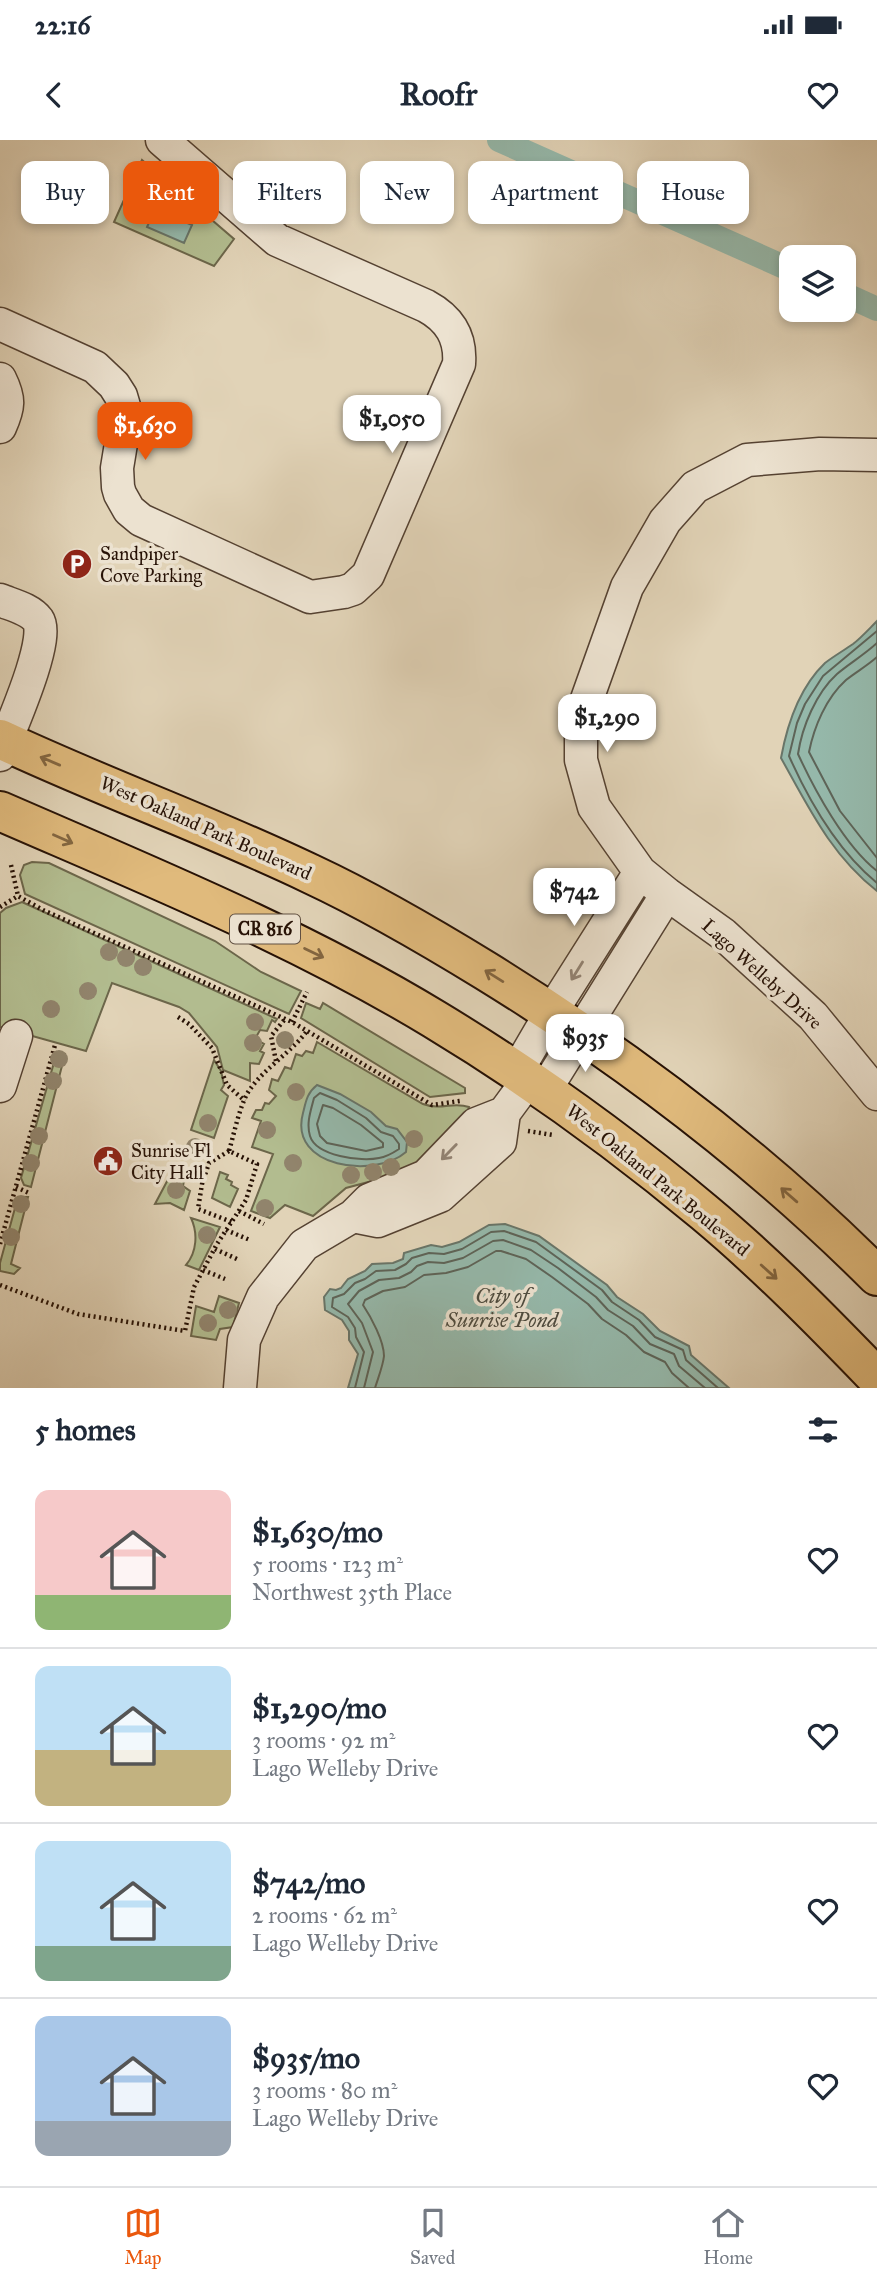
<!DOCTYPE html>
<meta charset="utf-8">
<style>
:root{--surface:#fff;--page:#f6f6f7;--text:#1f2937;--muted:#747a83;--line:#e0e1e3;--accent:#ea580c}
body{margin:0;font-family:"IM FELL Great Primer",serif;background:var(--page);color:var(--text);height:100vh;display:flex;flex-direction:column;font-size:26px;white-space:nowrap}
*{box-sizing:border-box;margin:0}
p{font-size:23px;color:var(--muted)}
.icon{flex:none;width:38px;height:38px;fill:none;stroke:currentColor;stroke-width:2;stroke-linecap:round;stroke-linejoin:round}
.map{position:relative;height:1248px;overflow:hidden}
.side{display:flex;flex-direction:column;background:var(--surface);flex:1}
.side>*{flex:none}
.banner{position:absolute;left:21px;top:21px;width:836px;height:63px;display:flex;gap:14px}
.controls{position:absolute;left:779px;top:105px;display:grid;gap:14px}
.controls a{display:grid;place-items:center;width:77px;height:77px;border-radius:14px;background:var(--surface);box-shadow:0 4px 10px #0003;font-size:35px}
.price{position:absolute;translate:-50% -60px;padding:0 16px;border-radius:14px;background:#fff;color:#222;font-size:23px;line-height:46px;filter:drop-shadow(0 2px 4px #0008)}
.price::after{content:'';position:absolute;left:50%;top:42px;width:21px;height:16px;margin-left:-10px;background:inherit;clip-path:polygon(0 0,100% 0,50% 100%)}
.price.current{background:var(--accent);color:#fff}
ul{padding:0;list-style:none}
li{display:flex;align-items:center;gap:21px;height:175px;padding:0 35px}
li+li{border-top:2px solid var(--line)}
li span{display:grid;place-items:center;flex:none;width:196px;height:140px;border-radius:14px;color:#555}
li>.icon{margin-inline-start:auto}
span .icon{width:84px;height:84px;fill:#fffc;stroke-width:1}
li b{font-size:30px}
h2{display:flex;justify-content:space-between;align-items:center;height:84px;padding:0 35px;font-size:30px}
.tag{padding:0 24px;border-radius:14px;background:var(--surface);box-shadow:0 4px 10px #0003;font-size:24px;line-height:63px}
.tag.current{background:var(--accent);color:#fff}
.status{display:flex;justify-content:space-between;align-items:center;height:49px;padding:0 35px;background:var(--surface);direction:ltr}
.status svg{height:19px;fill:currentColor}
header{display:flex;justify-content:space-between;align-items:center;height:91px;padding:0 35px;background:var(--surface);font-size:32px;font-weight:800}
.tabs{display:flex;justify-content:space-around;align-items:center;height:98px;border-top:2px solid var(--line);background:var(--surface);font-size:19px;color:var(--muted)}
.tabs a{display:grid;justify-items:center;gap:4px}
.tabs .current{color:var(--accent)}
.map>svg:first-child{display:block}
.green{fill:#b2bc8f;stroke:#6c664a;stroke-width:2}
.water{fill:#95b8aa;stroke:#697568;stroke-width:2}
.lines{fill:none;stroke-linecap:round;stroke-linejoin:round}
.shore{stroke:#5e6458;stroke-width:2}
.canal{stroke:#95b8aa;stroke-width:24}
.minor-casing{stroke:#554232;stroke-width:35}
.major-casing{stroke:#261105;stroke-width:42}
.path{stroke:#261105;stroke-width:4.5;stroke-dasharray:2 3.5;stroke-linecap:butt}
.minor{stroke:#ece2d0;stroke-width:32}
.major{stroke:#e0ba7c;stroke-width:38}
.tree{fill:#91846c}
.oneway{stroke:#836640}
.oneway2{stroke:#938475}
.labels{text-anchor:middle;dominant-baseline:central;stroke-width:7;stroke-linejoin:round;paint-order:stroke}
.shield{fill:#ece2d0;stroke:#615042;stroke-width:2}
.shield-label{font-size:18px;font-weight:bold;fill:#261105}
.poi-label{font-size:19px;fill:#261105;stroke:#ece2d0;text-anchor:start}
.street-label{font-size:19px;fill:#261105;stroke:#ece2d0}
.water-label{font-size:21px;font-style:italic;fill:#4d4b3f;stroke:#ece2d0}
</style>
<div class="status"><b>22:16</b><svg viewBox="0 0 49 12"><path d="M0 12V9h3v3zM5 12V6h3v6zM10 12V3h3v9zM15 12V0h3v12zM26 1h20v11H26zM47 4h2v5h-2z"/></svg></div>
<header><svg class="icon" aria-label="back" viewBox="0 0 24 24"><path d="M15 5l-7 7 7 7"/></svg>Roofr<svg class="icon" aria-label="heart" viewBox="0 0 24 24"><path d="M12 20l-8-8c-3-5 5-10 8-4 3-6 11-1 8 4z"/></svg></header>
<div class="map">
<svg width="877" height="1248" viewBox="0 0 877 1248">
<rect width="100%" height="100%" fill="#e1d3b7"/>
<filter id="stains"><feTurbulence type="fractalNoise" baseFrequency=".00286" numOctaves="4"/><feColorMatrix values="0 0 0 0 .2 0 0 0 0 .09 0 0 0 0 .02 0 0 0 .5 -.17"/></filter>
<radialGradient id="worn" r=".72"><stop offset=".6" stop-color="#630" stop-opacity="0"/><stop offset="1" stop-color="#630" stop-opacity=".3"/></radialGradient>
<!-- green -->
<path class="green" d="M142,20l92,79 -20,27 -100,-44z
M32,722l17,1 166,78 46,31 40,19 -12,23 -264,-120 -5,-19 4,-10z
M22,762l255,117 -2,3 -3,-2 -5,11 -7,-1 -5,9 9,5 -4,7 4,2 -5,11 -9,-1v18l-27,-11 -6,-23 -28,-34 -10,-6 -67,-24 -26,68 -86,-24v-114l6,-5z
M306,863l14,6 3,-6 142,85v5l-35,4 -129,-79z
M317,902l106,62c20,7 29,-3 46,3l-5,14 -40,38 -22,14 -56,15 -33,28 -28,-11 -15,13 -19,-7 22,-57 -21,-7 9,-26 -9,-3 4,-8h6l3,-7 4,1 7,-8 -7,-6 3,-11 6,2 7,-14 6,2 5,-15 6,2 4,-5 7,2z
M57,912l8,2 -34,133 -7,-2 -3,-7z
M214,920l7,11 3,14 -3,5 7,6 -14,42 -23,-8z
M173,1030l12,5 -2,11 7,5 -6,19 -14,-7 -15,1z
M220,1032l8,3 -2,4 6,3 -1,3 7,4 -8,18 -18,-9z
M18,1057h10l-17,67 9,4 -6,6 -14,-3v-8z
M191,1078l29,9 -21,43 -13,-5c11,-13 12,-32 5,-47z
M219,1156l20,7 -6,24 -13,2 -4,11 -25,-4 5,-30 18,6z"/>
<!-- water -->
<path class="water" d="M155,69l37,16 -8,18 -37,-16z
M877,481v270c-46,-36 -68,-83 -96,-133 6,-33 19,-71 44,-95 9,-7 18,-12 28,-19 8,-6 16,-15 24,-23z
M317,945l23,9 31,18 15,14 11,3 10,13 -1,10c-31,27 -118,16 -103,-39 3,-12 4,-20 14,-28z
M505,1084l34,12 68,49 10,12 26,17 17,17 29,15 2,9 38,33h-381l10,-34 -9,-14v-9l-7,-11 -17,-10 -1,-13 6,-8 6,1 5,-2 7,-9 17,-8 7,-7 21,-1 10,-4 1,-6 27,-8 11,2 17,-5 30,-17z"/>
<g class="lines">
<!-- shore -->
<path class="shore" d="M877,491l-54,45 -18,28 -8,19 -8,33c20,45 49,95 88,127
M877,503c-13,12 -27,20 -40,31 -21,19 -35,53 -39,80 17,37 47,92 79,117
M877,517c-10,9 -21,15 -31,23 -20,18 -32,47 -37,72l31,59 37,47
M320,953l17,7 29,18 15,14 12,4 6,8v5c-6,4 -13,8 -20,9 -18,4 -63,-2 -69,-22 -4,-13 1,-26 4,-38z
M323,965l10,3 28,17 22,18v4l-17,4 -39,-8 -7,-7 -3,-12z
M355,1248l9,-36 -8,-15 -1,-9 -7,-11 -16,-10 1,-9 11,-4 11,-11 10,-4 11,-8 19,-1 11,-6 6,-6 17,-5 15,1 18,-5 29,-17 13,-1 32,11 66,48 10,12 27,18 16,17 28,13 3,10 32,28
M364,1248l9,-36 -11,-29 -14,-19 11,-13 20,-11 20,-2 12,-6 6,-6 11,-4 16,1 19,-5 30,-17 10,-1 28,10 27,18 38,29 12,13 25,16 17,18 24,10 5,12 26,22
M375,1248c3,-10 8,-22 9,-32 0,-15 -13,-39 -21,-51l2,-5 18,-9 22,-4 19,-12 22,-2 22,-6 28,-16h5l25,8 26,18 36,27 14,15 24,16 18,17 21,10 7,11 17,15"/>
<!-- canal -->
<path class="canal" d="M499,0l292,130
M844,154l33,15"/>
<!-- minor casing -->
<g class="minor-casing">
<path id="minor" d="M0,184l95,43 19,18 7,11 5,17 -9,55 1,19 2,7 9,16 12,10 169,77 34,-5 9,-3 15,-14 91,-211c2,-26 -9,-45 -33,-58l-149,-66 -115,-100
M0,239c10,20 9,28 0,48
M877,315l-57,-1 -73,6 -52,27 -30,34 -38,66 -46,129v44l13,47 46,65 27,22 56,40 90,82 64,78
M0,460c12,5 30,9 38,20 13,19 -29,111 -38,135
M517,931l35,-60 88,-139
M0,946l16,-50
M545,950l122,-196
M504,973l-4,29 -60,54 -62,25 -25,-5 16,-16 57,-24 50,-52 28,-11 25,-34
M240,1248l4,-48 19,-43 41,-52 49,-29"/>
</g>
<!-- major casing -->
<g class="major-casing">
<path id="major" d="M0,599c102,48 209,86 311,135 60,28 118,62 175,97 141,87 274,188 391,305
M0,671c147,64 297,125 434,208 96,58 186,123 271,194 61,51 117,108 172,165"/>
</g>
<!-- path -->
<path class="path" d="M11,725l7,31
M0,767l18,-11 25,14 249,112 140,83 28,-4
M178,877l11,7 23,24 15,37 18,16
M292,882l15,-30
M276,921l-5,-25 14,-17
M528,991l25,4
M229,1011l-20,12 -7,21 -4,25 34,13
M16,1047l13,6
M239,1071l25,13
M226,1090l24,10
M0,1104l55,-199
M215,1109l22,10
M203,1130l22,9
M0,1145l78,29 107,17 9,-44 23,-43 29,-44 11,-36 -28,-13c5,-17 10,-42 18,-57 14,-24 44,-41 60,-63"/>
<!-- minor -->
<use href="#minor" class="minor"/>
<!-- major -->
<use href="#major" class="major"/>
</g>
<!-- trees -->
<g class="tree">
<circle cx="109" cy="812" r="9"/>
<circle cx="126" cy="818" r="9"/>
<circle cx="143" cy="827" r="9"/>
<circle cx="88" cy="851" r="9"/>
<circle cx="51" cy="869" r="9"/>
<circle cx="255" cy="882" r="9"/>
<circle cx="285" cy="900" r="9"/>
<circle cx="253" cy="903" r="9"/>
<circle cx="59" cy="919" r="9"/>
<circle cx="53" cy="941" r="9"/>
<circle cx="296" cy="952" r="9"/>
<circle cx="208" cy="983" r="9"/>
<circle cx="267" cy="990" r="9"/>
<circle cx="39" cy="996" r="9"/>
<circle cx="414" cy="999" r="9"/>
<circle cx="195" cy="1007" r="9"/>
<circle cx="31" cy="1023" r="9"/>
<circle cx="293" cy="1023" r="9"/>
<circle cx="391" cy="1027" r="9"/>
<circle cx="373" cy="1032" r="9"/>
<circle cx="351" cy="1035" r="9"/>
<circle cx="176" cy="1050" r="9"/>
<circle cx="21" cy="1064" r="9"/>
<circle cx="265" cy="1068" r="9"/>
<circle cx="207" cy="1095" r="9"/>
<circle cx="11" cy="1097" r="9"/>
<circle cx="228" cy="1170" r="9"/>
<circle cx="208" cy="1183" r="9"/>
</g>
<!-- one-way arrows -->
<defs><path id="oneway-shaft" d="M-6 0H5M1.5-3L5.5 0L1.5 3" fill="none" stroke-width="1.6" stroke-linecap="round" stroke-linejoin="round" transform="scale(1.75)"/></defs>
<g class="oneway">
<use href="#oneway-shaft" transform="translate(50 621) rotate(-157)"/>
<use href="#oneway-shaft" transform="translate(63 699) rotate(24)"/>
<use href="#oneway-shaft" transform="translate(314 813) rotate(26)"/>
<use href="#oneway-shaft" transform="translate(494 836) rotate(-148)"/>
<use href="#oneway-shaft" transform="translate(789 1055) rotate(-139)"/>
<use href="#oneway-shaft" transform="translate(769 1132) rotate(42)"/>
</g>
<g class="oneway2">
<use href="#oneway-shaft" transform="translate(577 831) rotate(122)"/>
<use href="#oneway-shaft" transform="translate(449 1012) rotate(134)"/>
</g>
<!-- icons -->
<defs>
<g id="parking-disc" transform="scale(1.575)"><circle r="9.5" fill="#8f2418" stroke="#ece2d0"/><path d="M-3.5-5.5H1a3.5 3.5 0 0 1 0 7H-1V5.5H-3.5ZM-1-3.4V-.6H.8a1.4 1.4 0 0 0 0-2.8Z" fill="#fff"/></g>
<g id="civic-disc" transform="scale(1.575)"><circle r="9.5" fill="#8f2418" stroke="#ece2d0"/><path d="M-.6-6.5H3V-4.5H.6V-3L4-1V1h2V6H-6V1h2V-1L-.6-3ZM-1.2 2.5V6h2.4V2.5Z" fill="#fff"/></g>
</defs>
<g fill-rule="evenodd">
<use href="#parking-disc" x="77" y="424"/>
<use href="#civic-disc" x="108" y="1021"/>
</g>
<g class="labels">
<!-- shield labels -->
<rect class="shield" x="230" y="774.5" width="70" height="29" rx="5"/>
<g class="shield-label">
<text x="265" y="789">CR 816</text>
</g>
<!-- poi labels -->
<g class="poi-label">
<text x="100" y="413">Sandpiper<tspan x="100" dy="22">Cove Parking</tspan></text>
<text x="131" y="1010">Sunrise Fl<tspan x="131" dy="22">City Hall</tspan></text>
</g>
<!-- street labels -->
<g class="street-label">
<text transform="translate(206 688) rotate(24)">West Oakland Park Boulevard</text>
<text transform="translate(762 834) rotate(42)">Lago Welleby Drive</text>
<text transform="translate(658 1040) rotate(39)">West Oakland Park Boulevard</text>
</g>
<!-- water labels -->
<g class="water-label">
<text x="502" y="1156">City of<tspan x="502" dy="24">Sunrise Pond</tspan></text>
</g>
</g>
<rect width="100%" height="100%" filter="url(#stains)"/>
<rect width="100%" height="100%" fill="url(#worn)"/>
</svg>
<div class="controls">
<a><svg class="icon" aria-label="layers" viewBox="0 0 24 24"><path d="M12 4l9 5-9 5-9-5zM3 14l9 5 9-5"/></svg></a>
</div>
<b class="price" style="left:392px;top:315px">$1,050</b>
<b class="price current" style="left:145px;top:322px">$1,630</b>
<b class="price" style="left:607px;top:614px">$1,290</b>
<b class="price" style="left:574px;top:788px">$742</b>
<b class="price" style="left:585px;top:934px">$935</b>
<div class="banner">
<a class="tag">Buy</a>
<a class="tag current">Rent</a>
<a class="tag">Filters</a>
<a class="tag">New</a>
<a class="tag">Apartment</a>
<a class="tag">House</a>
</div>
</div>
<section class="side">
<h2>5 homes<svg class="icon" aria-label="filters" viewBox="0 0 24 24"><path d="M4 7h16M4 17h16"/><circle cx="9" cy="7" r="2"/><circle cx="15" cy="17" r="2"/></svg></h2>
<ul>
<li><span style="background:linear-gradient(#f6c9c9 75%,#8fb573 0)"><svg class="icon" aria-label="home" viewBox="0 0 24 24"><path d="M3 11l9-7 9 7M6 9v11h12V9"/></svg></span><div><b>$1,630/mo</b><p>5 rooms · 123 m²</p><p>Northwest 35th Place</p></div><svg class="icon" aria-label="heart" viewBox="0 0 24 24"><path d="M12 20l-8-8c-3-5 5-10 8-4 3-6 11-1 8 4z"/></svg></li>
<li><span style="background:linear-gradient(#bfe0f5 60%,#c2b280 0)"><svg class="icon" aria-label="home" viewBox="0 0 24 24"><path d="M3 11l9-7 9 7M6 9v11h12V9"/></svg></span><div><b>$1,290/mo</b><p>3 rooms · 92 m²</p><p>Lago Welleby Drive</p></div><svg class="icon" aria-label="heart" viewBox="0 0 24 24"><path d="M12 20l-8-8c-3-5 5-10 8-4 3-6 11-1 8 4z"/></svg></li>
<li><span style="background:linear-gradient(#bfe0f5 75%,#7fa58c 0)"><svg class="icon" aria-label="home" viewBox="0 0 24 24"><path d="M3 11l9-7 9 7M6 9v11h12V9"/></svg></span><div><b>$742/mo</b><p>2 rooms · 62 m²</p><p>Lago Welleby Drive</p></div><svg class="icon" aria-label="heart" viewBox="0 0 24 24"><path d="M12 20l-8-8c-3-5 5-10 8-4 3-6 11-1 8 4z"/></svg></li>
<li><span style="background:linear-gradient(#a9c7e8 75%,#9aa5b1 0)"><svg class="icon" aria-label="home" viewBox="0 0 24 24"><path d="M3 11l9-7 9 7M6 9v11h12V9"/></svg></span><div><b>$935/mo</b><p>3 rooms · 80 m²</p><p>Lago Welleby Drive</p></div><svg class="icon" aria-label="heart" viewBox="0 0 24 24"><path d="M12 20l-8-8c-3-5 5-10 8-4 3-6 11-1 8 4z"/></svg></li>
</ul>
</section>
<nav class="tabs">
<a class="current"><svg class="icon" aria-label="map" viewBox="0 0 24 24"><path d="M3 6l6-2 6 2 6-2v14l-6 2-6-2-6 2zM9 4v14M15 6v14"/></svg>Map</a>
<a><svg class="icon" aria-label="saved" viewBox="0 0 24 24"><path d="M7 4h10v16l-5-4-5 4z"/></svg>Saved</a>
<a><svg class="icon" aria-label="home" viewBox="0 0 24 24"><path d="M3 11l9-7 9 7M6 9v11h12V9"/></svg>Home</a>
</nav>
